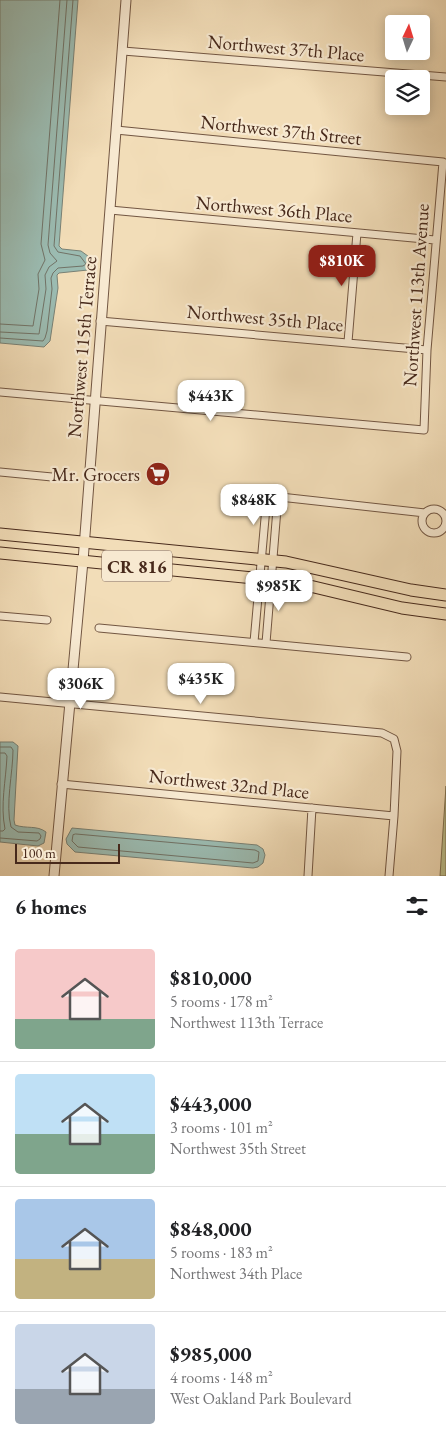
<!DOCTYPE html>
<meta charset="utf-8">
<style>
:root{--surface:#fff;--page:#f2f2f2;--text:#202124;--muted:#757577;--line:#e0e0e0;--accent:#8f2418}
body{margin:0;font-family:"EB Garamond",serif;background:var(--page);color:var(--text);height:100vh;display:flex;flex-direction:column;font-size:19px;white-space:nowrap}
*{box-sizing:border-box;margin:0}
p{font-size:16px;color:var(--muted)}
.icon{flex:none;width:28px;height:28px;fill:none;stroke:currentColor;stroke-width:2;stroke-linecap:round;stroke-linejoin:round}
.map{position:relative;height:876px;overflow:hidden}
.panel{display:flex;flex-direction:column;background:var(--surface);flex:1}
.panel>*{flex:none}
.needle{width:32px;rotate:4deg}
.buttons{position:absolute;left:385px;top:15px;display:grid;gap:10px}
.buttons a{display:grid;place-items:center;width:45px;height:45px;border-radius:5px;background:var(--surface);box-shadow:0 2px 12px #0003;font-size:25px}
.scale{position:absolute;left:15px;bottom:12px;width:105px;box-sizing:border-box;padding-left:5px;border:2px solid #47291b;border-top:0;font-size:14px;line-height:18px;white-space:nowrap;color:#47291b;-webkit-text-stroke:4px #f7e9d1;paint-order:stroke}
.price{position:absolute;translate:-50% -42px;padding:0 11px;border-radius:10px;background:#fff;color:#222;font-size:16px;line-height:32px;filter:drop-shadow(0 1px 2px #0008)}
.price::after{content:'';position:absolute;left:50%;top:30px;width:15px;height:11px;margin-left:-8px;background:inherit;clip-path:polygon(0 0,100% 0,50% 100%)}
.price.on{background:var(--accent);color:#fff}
ul{padding:0;list-style:none}
li{display:flex;align-items:center;gap:15px;height:125px;padding:0 15px}
li+li{border-top:1px solid var(--line)}
li span{display:grid;place-items:center;flex:none;width:140px;height:100px;border-radius:5px;color:#555}
li>.icon{margin-inline-start:auto}
span .icon{width:60px;height:60px;fill:#fffc;stroke-width:1}
li b{font-size:21px}
h2{display:flex;justify-content:space-between;align-items:center;height:60px;padding:0 15px;font-size:21px}
.map>svg:first-child{display:block}
.green{fill:#bcc08d;stroke:#827454}
.water{fill:#9bbbb1;stroke:#798175}
.lines{fill:none;stroke-linecap:round;stroke-linejoin:round}
.shore{stroke:#717266;stroke-width:1}
.minor-casing{stroke:#725642;stroke-width:9}
.tertiary-casing{stroke:#725642;stroke-width:11}
.primary-casing{stroke:#47291b;stroke-width:13}
.minor{stroke:#f7e9d1;stroke-width:7}
.tertiary{stroke:#f7e9d1;stroke-width:9}
.primary{stroke:#f2ddb8;stroke-width:11}
.labels{text-anchor:middle;dominant-baseline:central;stroke-width:4.5;stroke-linejoin:round;paint-order:stroke}
.shield{fill:#f7e9d1;stroke:#7c6352;stroke-width:1}
.shield-label{font-size:18px;font-weight:bold;fill:#47291b}
.street-label{font-size:19px;fill:#47291b;stroke:#f7e9d1}
.poi-label{font-size:19px;fill:#47291b;stroke:#f7e9d1;text-anchor:end}
</style>
<div class="map">
<svg width="446" height="876" viewBox="0 0 446 876">
<rect width="100%" height="100%" fill="#f2ddb8"/>
<filter id="stains"><feTurbulence type="fractalNoise" baseFrequency=".004" numOctaves="4"/><feColorMatrix values="0 0 0 0 .2 0 0 0 0 .09 0 0 0 0 .02 0 0 0 .5 -.17"/></filter>
<radialGradient id="worn" r=".72"><stop offset=".6" stop-color="#630" stop-opacity="0"/><stop offset="1" stop-color="#630" stop-opacity=".3"/></radialGradient>
<!-- green -->
<path class="green" d="M446,786v90h-6z"/>
<!-- water -->
<path class="water" d="M0,0h78l-19,246 3,3 19,2 11,8 -1,7 -3,4 -29,3 -2,2 1,13 -8,53 -6,6 -44,-4z
M0,742h13l5,4 -4,74 1,5c11,4 22,0 31,7l-2,11 -6,3 -38,-4z
M72,828l185,17 6,4 2,6 -2,8 -5,4 -5,1 -178,-16 -8,-8 -1,-5z"/>
<g class="lines">
<!-- shore -->
<path class="shore" d="M0,324l33,2 6,-37 -1,-15 7,-14 -4,-16 19,-244
M0,332l39,2 7,-45 -1,-14 4,-8 8,-6 -7,-8 -2,-8 19,-245
M0,338l43,3 2,-3 2,-7 5,-42 -1,-11 2,-5 5,-5 25,-2 3,-2 -6,-8 -22,-4 -4,-6 19,-246
M0,747h11l2,3c0,23 -8,54 -2,77l7,5 21,1 2,3 -1,3 -3,2 -37,-3
M0,753h5l2,3c-1,24 -7,49 -2,73l-2,2h-3
M76,834l179,16 4,2 -1,9 -5,2 -175,-16 -6,-6 1,-6z"/>
<!-- minor casing -->
<g class="minor-casing">
<path id="minor" d="M123,51l323,26
M110,210l325,30
M100,321l327,29
M348,342l9,-109
M0,392l424,38 3,-80 16,-188 -327,-32
M0,472l52,5
M244,493l181,20
M422 521a12 12 0 1 1 24 0a12 12 0 1 1-24 0Z
M0,616l47,4
M99,628l308,29
M254,642l13,-146
M266,643l12,-146
M0,697l382,36 12,6 3,12 -3,65 -5,60
M61,784l333,32
M308,876l4,-68"/>
</g>
<!-- tertiary casing -->
<g class="tertiary-casing">
<path id="tertiary" d="M54,876l29,-315 43,-561"/>
</g>
<!-- primary casing -->
<g class="primary-casing">
<path id="primary" d="M0,534l286,28 125,28 35,5
M0,553l293,29 109,26 44,6"/>
</g>
<!-- minor -->
<use href="#minor" class="minor"/>
<!-- tertiary -->
<use href="#tertiary" class="tertiary"/>
<!-- primary -->
<use href="#primary" class="primary"/>
</g>
<!-- icons -->
<defs>
<g id="supermarket-disc" transform="scale(1.25)"><circle r="9.5" fill="#8f2418" stroke="#f7e9d1"/><path d="M-6-5.5h2.5l.6 2H6L4.5 2H-2.5L-4.4-4H-6ZM-1.5 3.2a1.3 1.3 0 1 0 .1 0ZM3 3.2a1.3 1.3 0 1 0 .1 0Z" fill="#fff"/></g>
</defs>
<g fill-rule="evenodd">
<use href="#supermarket-disc" x="158" y="474"/>
</g>
<g class="labels">
<!-- shield labels -->
<rect class="shield" x="102" y="550.5" width="70" height="31" rx="4"/>
<g class="shield-label">
<text x="137" y="566">CR 816</text>
</g>
<!-- street labels -->
<g class="street-label">
<text transform="translate(286 48) rotate(5)">Northwest 37th Place</text>
<text transform="translate(281 130) rotate(6)">Northwest 37th Street</text>
<text transform="translate(274 209) rotate(5)">Northwest 36th Place</text>
<text transform="translate(416 295) rotate(-86)">Northwest 113th Avenue</text>
<text transform="translate(265 318) rotate(5)">Northwest 35th Place</text>
<text transform="translate(82 347) rotate(-85)">Northwest 115th Terrace</text>
<text transform="translate(229 784) rotate(6)">Northwest 32nd Place</text>
</g>
<!-- poi labels -->
<g class="poi-label">
<text x="140" y="474">Mr. Grocers</text>
</g>
</g>
<rect width="100%" height="100%" filter="url(#stains)"/>
<rect width="100%" height="100%" fill="url(#worn)"/>
</svg>
<div class="buttons">
<a><svg class="needle" viewBox="-14 -14 28 28"><path d="M0-13l5 13h-10z" fill="#e53935"/><path d="M0 13l5-13h-10z" fill="#757577"/></svg></a>
<a><svg class="icon" aria-label="layers" viewBox="0 0 24 24"><path d="M12 4l9 5-9 5-9-5zM3 14l9 5 9-5"/></svg></a>
</div>
<div class="scale">100 m</div>
<b class="price on" style="left:342px;top:287px">$810K</b>
<b class="price" style="left:211px;top:422px">$443K</b>
<b class="price" style="left:254px;top:526px">$848K</b>
<b class="price" style="left:279px;top:612px">$985K</b>
<b class="price" style="left:201px;top:705px">$435K</b>
<b class="price" style="left:81px;top:710px">$306K</b>
</div>
<section class="panel">
<h2>6 homes<svg class="icon" aria-label="filters" viewBox="0 0 24 24"><path d="M4 7h16M4 17h16"/><circle cx="9" cy="7" r="2"/><circle cx="15" cy="17" r="2"/></svg></h2>
<ul>
<li><span style="background:linear-gradient(#f6c9c9 70%,#7fa58c 0)"><svg class="icon" aria-label="home" viewBox="0 0 24 24"><path d="M3 11l9-7 9 7M6 9v11h12V9"/></svg></span><div><b>$810,000</b><p>5 rooms · 178 m²</p><p>Northwest 113th Terrace</p></div></li>
<li><span style="background:linear-gradient(#bfe0f5 60%,#7fa58c 0)"><svg class="icon" aria-label="home" viewBox="0 0 24 24"><path d="M3 11l9-7 9 7M6 9v11h12V9"/></svg></span><div><b>$443,000</b><p>3 rooms · 101 m²</p><p>Northwest 35th Street</p></div></li>
<li><span style="background:linear-gradient(#a9c7e8 60%,#c2b280 0)"><svg class="icon" aria-label="home" viewBox="0 0 24 24"><path d="M3 11l9-7 9 7M6 9v11h12V9"/></svg></span><div><b>$848,000</b><p>5 rooms · 183 m²</p><p>Northwest 34th Place</p></div></li>
<li><span style="background:linear-gradient(#c9d6e8 65%,#9aa5b1 0)"><svg class="icon" aria-label="home" viewBox="0 0 24 24"><path d="M3 11l9-7 9 7M6 9v11h12V9"/></svg></span><div><b>$985,000</b><p>4 rooms · 148 m²</p><p>West Oakland Park Boulevard</p></div></li>
</ul>
</section>
